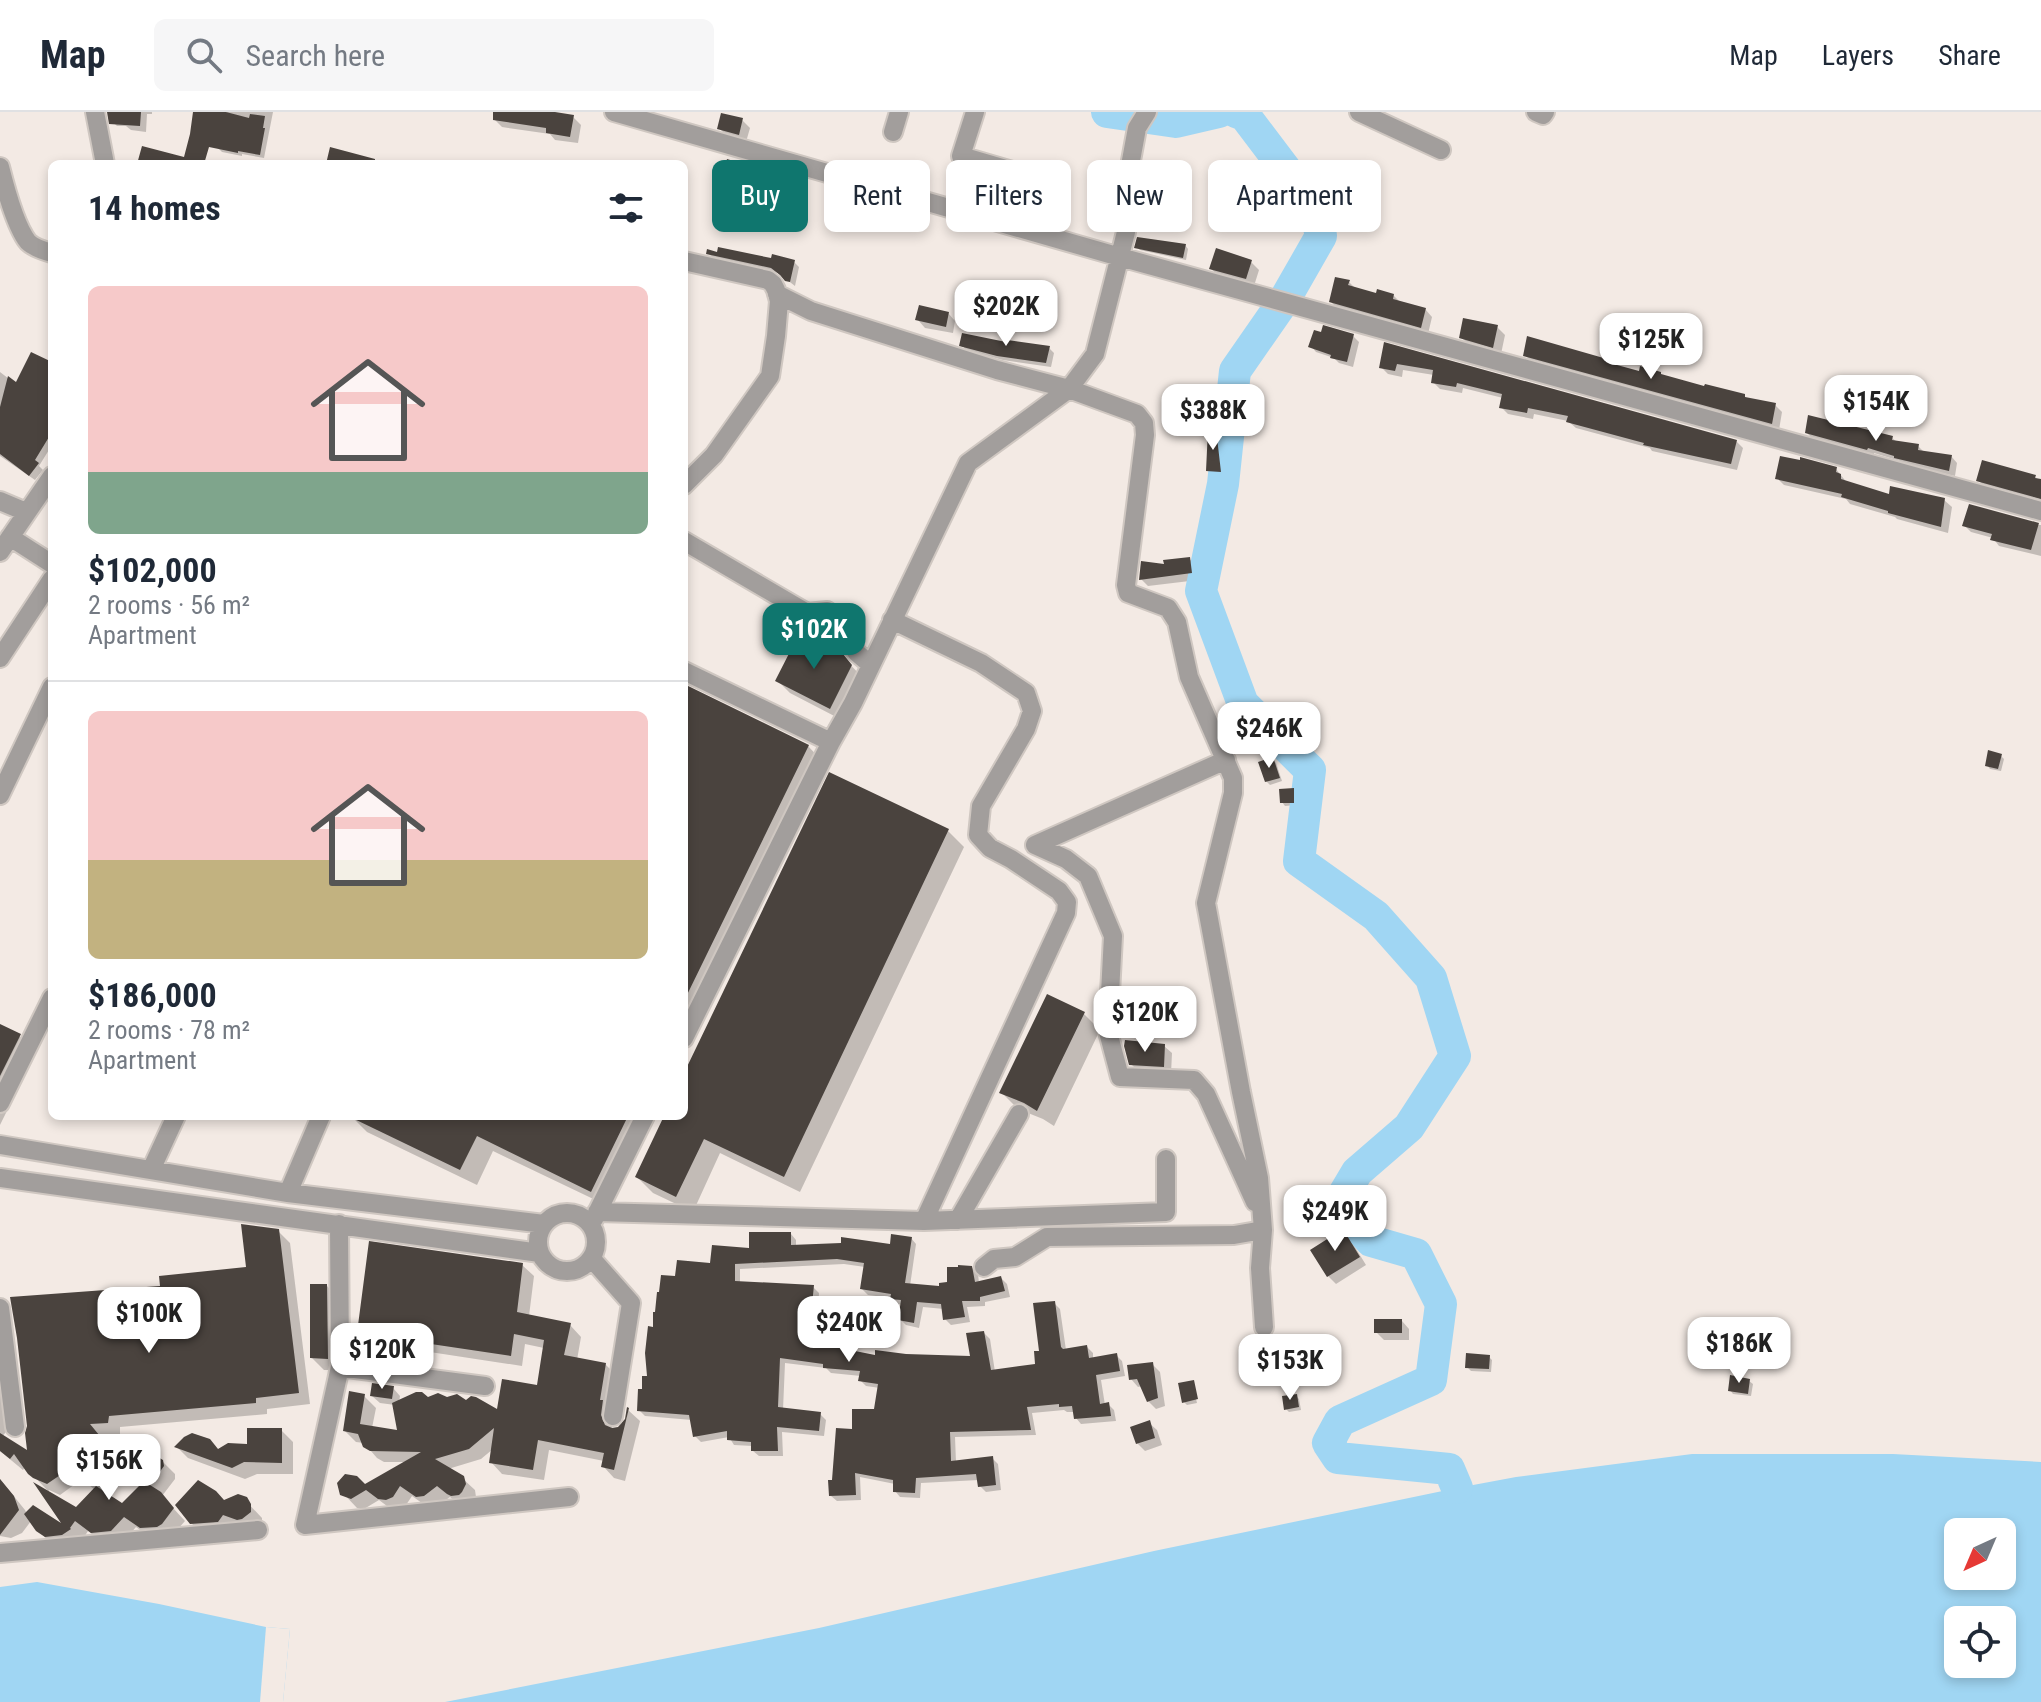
<!DOCTYPE html>
<meta charset="utf-8">
<style>
:root{--surface:#fff;--page:#f6f6f7;--text:#1f2937;--muted:#747a83;--line:#e0e1e3;--accent:#0f766e}
body{margin:0;font-family:"Roboto Condensed",sans-serif;background:var(--page);color:var(--text);height:100vh;display:flex;flex-direction:column;font-size:30px;white-space:nowrap}
*{box-sizing:border-box;margin:0}
p{font-size:26px;color:var(--muted)}
.icon{flex:none;width:44px;height:44px;fill:none;stroke:currentColor;stroke-width:2;stroke-linecap:round;stroke-linejoin:round}
.map{position:relative;flex:1;overflow:hidden}
.side{position:absolute;left:48px;top:48px;width:640px;height:960px;display:flex;flex-direction:column;background:var(--surface);border-radius:12px;box-shadow:0 4px 12px #0003}
.side>*{flex:none}
.hud{position:absolute;left:712px;top:48px;width:760px;height:72px;display:flex;gap:16px}
.needle{width:52px;rotate:224deg}
.controls{position:absolute;left:1944px;top:1406px;display:grid;gap:16px}
.controls a{display:grid;place-items:center;width:72px;height:72px;border-radius:12px;background:var(--surface);box-shadow:0 4px 12px #0003;font-size:40px}
.price{position:absolute;translate:-50% -68px;padding:0 18px;border-radius:16px;background:#fff;color:#222;font-size:26px;line-height:52px;filter:drop-shadow(0 2px 4px #0008)}
.price::after{content:'';position:absolute;left:50%;top:48px;width:24px;height:18px;margin-left:-12px;background:inherit;clip-path:polygon(0 0,100% 0,50% 100%)}
.price.on{background:var(--accent);color:#fff}
ul{padding:0;list-style:none}
li{display:grid;align-content:center;gap:16px;height:424px;padding:0 40px}
li+li{border-top:2px solid var(--line)}
li span{display:grid;place-items:center;height:248px;border-radius:12px;color:#555}
li>.icon{margin-inline-start:auto}
span .icon{width:144px;height:144px;fill:#fffc;stroke-width:1}
li b{font-size:34px}
h2{display:flex;justify-content:space-between;align-items:center;height:96px;padding:0 40px;font-size:34px}
.tag{padding:0 28px;border-radius:12px;background:var(--surface);box-shadow:0 4px 12px #0003;font-size:28px;line-height:72px}
.tag.on{background:var(--accent);color:#fff}
header{display:flex;align-items:center;gap:48px;box-sizing:border-box;height:112px;padding:0 40px;background:var(--surface);border-bottom:2px solid var(--line)}
header strong{font-size:38px}
nav{display:flex;gap:44px;margin-inline-start:auto;font-size:28px}
.search{width:560px;height:72px;background:var(--page);display:flex;align-items:center;gap:20px;box-sizing:border-box;padding:0 28px;border-radius:12px;color:var(--muted);font-size:30px}
.map>svg:first-child{display:block}
.water{fill:#a0d6f3;fill-rule:evenodd}
.pier{fill:#f3eae4}
.shadow{fill:#0003;fill-rule:evenodd}
.lines{fill:none;stroke-linecap:round;stroke-linejoin:round}
.river{stroke:#a0d6f3;stroke-width:32}
.building{fill:#4a433e}
.minor-casing{stroke:#cfc7c1;stroke-width:22}
.minor{stroke:#a29e9c;stroke-width:18}
</style>
<header>
<strong>Map</strong>
<div class="search"><svg class="icon" aria-label="search" viewBox="0 0 24 24"><circle cx="10" cy="10" r="6"/><path d="M15 15l6 6"/></svg>Search here</div>
<nav><a>Map</a><a>Layers</a><a>Share</a></nav>
</header>
<div class="map">
<svg width="2041" height="1590" viewBox="0 0 2041 1590">
<rect width="100%" height="100%" fill="#f3eae4"/>
<!-- water -->
<path class="water" d="M1692,1342h201l148,8v240h-1596l374,-74 335,-77 303,-63 59,-11zM1958,1420h44v44h-44zM1958,1508h44v44h-44z
M37,1470l122,22 107,23 24,2 -7,73h-283v-115z"/>
<!-- pier -->
<path class="pier" d="M266,1515l24,2 -7,73h-23z"/>
<!-- shadow -->
<path class="shadow" d="M109,0h43v2h-5l-1,18 -15,-2 -5,-4h-9l-7,-7z
M227,0h46l-9,46 -22,-4v2l-20,-4 -4,-4z
M495,0h47l31,5 8,8 -3,18 -23,-3 -5,-6 -48,-7 -8,-8z
M742,8l8,8 -4,14 -19,-6 -8,-8z
M755,58l7,7 -6,19 -25,-8 -8,-8z
M901,97l4,3 -4,17 -12,-2 -3,-4z
M1185,133l3,4 -2,11 -46,-10 -3,-3z
M708,141l86,9 5,5 -4,19 -17,-13 -65,-15z
M1251,150l8,8 -5,16 -35,-10 -8,-7z
M1349,170l7,7 21,7 16,-1 8,8 24,6 7,8 -4,17 -90,-25 -7,-7z
M948,201l7,8 -2,12 -28,-5 -7,-8z
M1497,215l8,8 -4,19 -32,-9 -8,-8z
M1322,223l31,1 6,6 -6,25 -14,-4 -5,-5 -18,-6 -5,-6z
M962,233h46l41,3 5,5 -3,14 -48,-7 -37,-10z
M1386,233l350,96 7,7 -6,22 -85,-19 -2,-3 -74,-20 -8,-7 -34,-7 -1,5 -25,-5 -7,-7 2,-9 -40,-10 -1,5 -22,-4 -7,-7 1,-7 -31,-5 -1,7 -14,-3 -7,-7z
M1525,243l81,6 5,5 133,30 4,3 27,6 7,7 -3,18 -247,-68z
M52,253v80l-13,21 4,4 -8,10 -35,-24v-84l17,13z
M1215,319l4,3 4,40 -11,-1 -4,-3z
M1807,321l85,5 5,4 21,4 7,7 26,3 6,7 -2,13 -52,-12 -3,-3 -26,-8v3l-61,-17z
M1836,357l12,15 43,13 53,3 8,7 -4,26 -51,-14 -2,-2 -45,-13 -4,-5 -62,-14 -7,-7z
M2035,365l6,4v21l-56,-15 -7,-7z
M1964,413h77v31l-42,-10 -6,-8 -22,-6z
M1189,447l8,7 1,14 -50,6 -7,-7 25,-13z
M842,544l21,22 -21,42 -52,-27 -12,-12z
M684,571l4,4 120,59 16,17 -140,287z
M2001,644l3,3 -3,12 -11,-2 -3,-4z
M1273,648l3,3 6,18 -12,4 -4,-4z
M1293,678l3,3v12l-11,1 -3,-4z
M948,719l16,16 -164,345 -80,-39 -27,59 -40,-19 -16,-16 29,-61h18v-38z
M1083,901l17,17 -46,96 -11,-7 -25,-10 -16,-16z
M0,914l19,10 17,16 -36,73z
M1164,934l8,7 -1,21 -32,-2 -8,-8z
M351,1004h301l-44,90 -115,-55 -16,34 -110,-53z
M243,1114l35,5 12,12 20,161 -43,5v5l-147,13v7l-21,2 18,21 14,-14 31,18 13,13v5l-13,17 23,25 -15,17 -16,2 -18,-13 -13,15 -18,2 -17,-13 -7,11 -7,5 -16,1 -8,-5 -19,-22 -9,12 -11,5 -11,-2v-57l25,31 2,4 6,-6 35,21 -28,-41 8,3 -23,-24 -2,3 -23,-19v-61l9,8 3,26 -10,13 27,17 -2,-21 2,-7 -10,-96 -6,-31 149,-11v-11l87,-8zM129,1359l14,13 -20,21 -13,-8zM82,1367l13,11 -19,19 -28,-16 1,-3 11,5z
M1343,1120l7,7 16,26 -30,19 -8,-8 -15,-26z
M791,1122l5,6v6h96l19,-8 5,6 -6,42 32,3 30,-21 6,6 1,9 22,-5 6,6 3,13 -25,5v4l-18,1 3,15 -19,3 -6,-6 -1,-10 -21,-2 -4,21 -13,-3 -6,-6 3,-14 -5,-1 -6,-6 -24,-3 -6,-6 3,-22 -21,-3 -104,5v14l73,4 6,6 -1,19 2,31 24,3 7,6 26,5 29,-1 66,2 12,-25 6,6 5,33 42,-7 17,-62 6,6 6,41 21,-3 6,6v6l23,-4 6,6 3,15 -24,4 4,25 3,-1 6,6 2,11 -35,3 -5,-6 -1,-6h-8l-3,-2 -32,3 4,22 -81,2 1,25 36,-4 6,6 3,26 -15,2 -6,-6 -1,-6 -58,3 -1,15 -20,-1 -5,-6v-7l-35,-7 1,23 -24,1 -6,-5 23,-64 22,-21 4,-23 -14,-2 -6,-6 1,-4 -30,-3 -5,-5 -41,-5 -2,47 37,4 6,6 -2,16 -42,-4 1,24h-24l-6,-5v-5l-19,-1 -5,-8 -28,5 -6,-6 -3,-16 -47,-4 -6,-6 10,-32 6,-49 22,-50z
M522,1153l12,11 -5,40 41,9 11,12 -4,23 28,4 12,12 -5,54 7,-1 7,-9 2,-10 12,11 -15,60 -11,-3 -11,-12 1,-5 -55,-11 -5,30 -42,-6 -11,-12 2,-13 -12,10 -33,10 14,9 13,12 1,7 -3,7 -13,1 -10,-8 -14,10 -7,1 -17,-12 -8,12 -13,1 -12,-9 -15,9 -7,-1 -17,-18 25,-4 42,-24h-23l-7,-4 -13,-15 -8,-1 -11,-11 19,-35 12,12 -4,20 27,4 -4,-27 -15,-2 -8,-7 21,-8 7,8 -1,6 28,-3 72,14 39,-26 6,-39 -19,-4 -3,22 -151,-23 -12,-11z
M327,1174l12,12v72h-15l-12,-12z
M1402,1209l7,8v11h-25l-8,-8z
M1489,1245l3,3 -1,12 -20,-1 -4,-4z
M1152,1252l8,8 5,34 -9,3 -8,-8 -6,-15 -4,1 -7,-8z
M1749,1269l4,3 -2,12 -18,-2 -3,-4z
M1192,1271l5,20 -10,2 -3,-3z
M1296,1284l3,3 2,11 -12,2 -3,-3z
M1149,1311l8,7 5,15 -17,6 -8,-8z
M281,1318l12,12v32h-36l-12,5 -57,-21 -11,-11 42,4 30,-5z
M242,1385l20,21v7l-58,10 -13,-12 34,-21z"/>
<g class="lines">
<!-- river -->
<path class="river" d="M1107,0l69,10 43,-10
M1236,0l8,3 5,6 46,61 25,47 1,7 -36,63 -50,72 -12,113 -22,107 42,113 67,66 -11,91 77,55 55,62 24,78 -46,71 -52,45 -19,32 33,37 45,13 25,50 -10,76 -91,41 -12,22 10,15 111,11 8,19"/>
</g>
<!-- building -->
<path class="building" d="M107,0h34l-1,14 -31,-2z
M193,0h33l23,6 1,-4 15,2 -2,12h2l-5,27 -22,-4v2l-29,-6 -5,17h-67l5,-18 42,11 6,-23z
M493,0h62l19,3 -4,22 -24,-4v-5l-53,-8z
M721,1l22,5 -4,17 -22,-6z
M330,35l45,12v5h-49z
M727,47l29,9 -7,22 -28,-9z
M888,91l14,4 -4,20 -14,-3z
M1137,125l49,7 -3,14 -49,-10z
M718,135l53,11 1,-4 23,6 -5,22 -5,-1 -5,-6 -9,-7 -65,-14 1,-5 10,3z
M1216,136l36,12 -6,19 -37,-10z
M1335,165l15,3 -2,5 28,8 1,-4 17,5 -1,5 33,9 -5,20 -92,-26z
M919,193l30,7 -3,15 -31,-7z
M1463,206l35,7 -5,23 -34,-10z
M1323,213l31,9 -7,28 -17,-4 1,-3 -23,-8 6,-17 7,2z
M962,221l44,9 1,-2 43,6 -4,17 -49,-7 -38,-10z
M1527,224l80,23 -1,3 33,9 1,-5 21,6v2l43,12 1,-2 40,10v3l31,6 -4,21 -249,-68z
M1384,230l353,98 -6,24 -88,-19 1,-2 -78,-21 2,-6 -40,-8 -1,5 -28,-5 3,-14 -45,-11 -1,4 -25,-4 2,-13 -36,-6 -2,7 -16,-3z
M31,240l21,10v70l-17,28 4,3 -10,13 -29,-22v-47l8,-31 8,6z
M1808,303l85,21 -1,4 27,4 -1,6 34,5 -3,16 -55,-13v-2l-26,-8 -1,2 -62,-17z
M1208,317h8l5,43 -15,-1z
M1780,344l20,4v-3l37,10 -1,5 5,2v5l48,15 1,-8 55,12 -4,29 -53,-14v-2l-47,-14 1,-3 -67,-15z
M1982,348l54,15 -1,3 6,1v20l-65,-18z
M1969,392l70,19 -8,27 -41,-10 2,-6 -30,-8z
M1190,445l2,16 -53,7 2,-19 23,3 -1,-4z
M800,520l43,22 9,11 -22,44 -55,-28z
M684,572l125,61 -125,256z
M1988,638l14,4 -4,15 -13,-3z
M1273,645l7,21 -15,4 -7,-20z
M829,660l120,57 -165,348 -80,-38 -28,58 -41,-20 29,-61h20v-43z
M1294,676v15h-14l-1,-14z
M1047,882l38,18 -48,99 -13,-8 -25,-10z
M0,912l21,10 -21,42z
M1125,928l40,4 -1,23 -35,-2 -5,-19z
M348,1004h280l-37,76 -114,-56 -17,34z
M241,1112l38,5 20,164 -43,5v5l-147,13 -1,7 -18,1 28,34 -19,26 -19,-6 -11,-9 -22,15 -14,-6 -5,-4 -14,-20 -4,5 -10,-8v-18l27,17 -2,-17 2,-7 -10,-88 -7,-41 150,-11 -1,-10 87,-9z
M1343,1117l17,28 -33,20 -17,-27z
M749,1120h42v13l50,-2v-6l49,7 1,-10 21,3 -7,46 34,3v-3l8,-1v-15h11v-2l14,1 3,16 26,-6 4,15 -25,6v4h-18l3,16 -22,3 -2,-16 -24,-2 -3,21 -16,-3 3,-20 -11,-1 1,-5 -31,-5 4,-26 -27,-4 -102,5v17l79,4 -2,20 3,36 30,3v5l30,6v-5l31,4 64,2 -4,-23 18,-2 7,39 44,-6 -1,-13h5l-6,-48 22,-2 6,46 2,2 24,-4 2,13 28,-5 3,18 -24,4 4,29 9,-2 2,14 -37,3 -2,-13 -13,1v-3l-32,3 4,23 -81,2 1,29 42,-5 3,29 -18,2 -2,-13 -60,4 -1,15 -22,-1v-12l-38,-7 1,22 -27,1 -1,-16h4l4,-52 16,1v-20h22l4,-25 -20,-3 2,-10 -37,-3v-4l-43,-6 -2,49 43,5 -2,19 -42,-4 1,24h-27v-9l-24,-2v-9l-34,6 -4,-22 -52,-4 1,-22h4v-13h5l-2,-23 3,-27 5,1v-15h2l2,-20h2l2,-17 14,1 2,-16 33,3 2,-18 37,3z
M369,1129l154,22 -6,49 54,11 -7,32 42,8 -6,37h3l-2,15 4,10 7,3 6,-1 7,-8 2,-12 2,1 -15,62 -13,-3 3,-14 -66,-13 -5,30 -44,-7 5,-35 -25,21 -34,10 29,17 2,8 -4,8 -3,3 -8,1 -4,-2 -10,-8 -13,10 -8,1 -16,-11 -7,11 -7,3 -8,-1 -12,-9 -15,9 -11,-4 -3,-12 8,-9 12,2 8,8 56,-32 -51,-1 -7,-4 -5,-13 -15,-3 6,-40 16,3 -5,30 37,6 -5,-27 24,-11h6l6,5 10,-4 9,4 10,-3 9,6 5,-4 5,1 21,12 5,-30 35,6 7,-45 -30,-6 -3,22 -154,-23z
M310,1172h17l1,75 -18,-1z
M1374,1207h28v14h-28z
M1466,1241l24,2 -1,14 -24,-1z
M1153,1250l5,36 -11,4 -10,-23 -8,1 -2,-15z
M1730,1263l20,4 -2,15 -20,-3z
M1194,1268l4,19 -16,4 -4,-20z
M372,1271l22,3 -2,13 -22,-3z
M1297,1282l2,13 -15,3 -2,-14z
M1150,1308l5,18 -19,6 -6,-17z
M247,1316h35v35l-38,-1 -12,6 -58,-21 10,-10 8,-4 18,6 8,10 10,-6 19,1z
M130,1329l33,19 1,6 -14,19 11,7 13,16 -12,16 -5,3 -17,1 -16,-11 -13,14 -20,2 -16,-12 -5,7 1,1 -9,6 -17,2 -9,-6 -12,-17 9,-9 28,18 -28,-41 43,25 20,-21 26,17 20,-20 -14,-11 -11,-18z
M0,1367l14,17 5,14 -19,25z
M198,1368l18,11 8,9 14,-6 9,3 4,7v8l-9,7 -5,1 -14,-5 -5,7 -28,2 -15,-19z"/>
<g class="lines">
<!-- minor casing -->
<g class="minor-casing">
<path id="minor" d="M95,0l10,52
M614,0l506,145 921,254
M975,0l-14,44 96,28
M1359,0l82,38
M1536,0l7,3 2,-3
M893,20l6,-20
M0,55c5,20 16,60 28,75 6,6 17,9 24,11
M684,149l84,19 5,4 3,6 3,11 -3,35 -6,40 -56,79 -30,30
M777,182l34,17 186,59 72,19 68,25 7,9 1,12 -19,150 2,8 40,15 9,14 12,55 44,101v15l-27,110 35,189 18,86 4,52 -3,38 4,59
M0,389l26,11
M10,425l42,27
M684,429l123,72 20,-2 30,42 14,12
M0,440l52,-76
M892,508l89,43 45,30 6,18 -6,18 -45,77 -3,29 12,13 21,11 48,32 8,11 -1,11 -142,308
M0,546l52,-79
M684,559l147,71 -147,296
M831,630l22,-39 115,-240 101,-74 26,-35 31,-122 3,-31 1,-35 7,-38 10,-16
M0,683l52,-108
M1035,733l31,14 22,17 25,60 -5,96 12,45 74,3 12,14 49,108
M1035,733l191,-85
M0,991l52,-105
M0,1033l288,48 256,31
M151,1058l25,-54
M0,1066l540,75
M288,1081l33,-77
M597,1100l327,9 242,-9v-53
M538 1130a29 29 0 1 1 58 0a29 29 0 1 1-58 0Z
M594,1107l51,-103
M958,1108l61,-106
M339,1112l1,143 -35,158 264,-28
M592,1147l39,44 -18,113
M984,1155l10,-8 21,-2 32,-20 187,-2 29,-5
M0,1196l15,119
M340,1255l145,19
M0,1441l258,-23"/>
</g>
<!-- minor -->
<use href="#minor" class="minor"/>
</g>
</svg>
<div class="controls">
<a><svg class="needle" viewBox="-14 -14 28 28"><path d="M0-13l5 13h-10z" fill="#e53935"/><path d="M0 13l5-13h-10z" fill="#747a83"/></svg></a>
<a><svg class="icon" aria-label="locate" viewBox="0 0 24 24"><circle cx="12" cy="12" r="6"/><path d="M12 2v4M12 18v4M2 12h4M18 12h4"/></svg></a>
</div>
<b class="price" style="left:1006px;top:236px">$202K</b>
<b class="price" style="left:1651px;top:269px">$125K</b>
<b class="price" style="left:1876px;top:331px">$154K</b>
<b class="price" style="left:1213px;top:340px">$388K</b>
<b class="price on" style="left:814px;top:559px">$102K</b>
<b class="price" style="left:1269px;top:658px">$246K</b>
<b class="price" style="left:1145px;top:942px">$120K</b>
<b class="price" style="left:1335px;top:1141px">$249K</b>
<b class="price" style="left:149px;top:1243px">$100K</b>
<b class="price" style="left:849px;top:1252px">$240K</b>
<b class="price" style="left:1739px;top:1273px">$186K</b>
<b class="price" style="left:382px;top:1279px">$120K</b>
<b class="price" style="left:1290px;top:1290px">$153K</b>
<b class="price" style="left:109px;top:1390px">$156K</b>
<div class="hud">
<a class="tag on">Buy</a>
<a class="tag">Rent</a>
<a class="tag">Filters</a>
<a class="tag">New</a>
<a class="tag">Apartment</a>
</div>
<section class="side">
<h2>14 homes<svg class="icon" aria-label="filters" viewBox="0 0 24 24"><path d="M4 7h16M4 17h16"/><circle cx="9" cy="7" r="2"/><circle cx="15" cy="17" r="2"/></svg></h2>
<ul>
<li><span style="background:linear-gradient(#f6c9c9 75%,#7fa58c 0)"><svg class="icon" aria-label="home" viewBox="0 0 24 24"><path d="M3 11l9-7 9 7M6 9v11h12V9"/></svg></span><div><b>$102,000</b><p>2 rooms · 56 m²</p><p>Apartment</p></div></li>
<li><span style="background:linear-gradient(#f6c9c9 60%,#c2b280 0)"><svg class="icon" aria-label="home" viewBox="0 0 24 24"><path d="M3 11l9-7 9 7M6 9v11h12V9"/></svg></span><div><b>$186,000</b><p>2 rooms · 78 m²</p><p>Apartment</p></div></li>
</ul>
</section>
</div>
